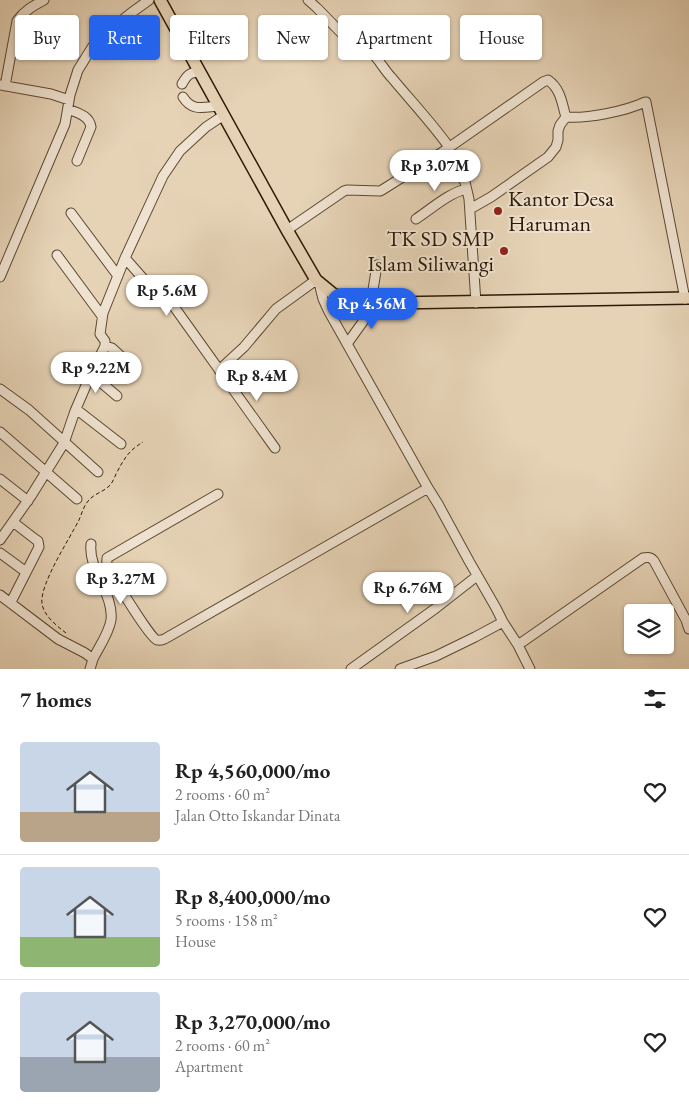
<!DOCTYPE html>
<meta charset="utf-8">
<style>
:root{--surface:#fff;--page:#f6f6f6;--text:#222;--muted:#767676;--line:#e0e0e0;--accent:#2563eb}
body{margin:0;font-family:"EB Garamond",serif;background:var(--page);color:var(--text);height:100vh;display:flex;flex-direction:column;font-size:19px;white-space:nowrap}
*{box-sizing:border-box;margin:0}
p{font-size:16px;color:var(--muted)}
.icon{flex:none;width:28px;height:28px;fill:none;stroke:currentColor;stroke-width:2;stroke-linecap:round;stroke-linejoin:round}
.map{position:relative;height:669px;overflow:hidden}
.side{display:flex;flex-direction:column;background:var(--surface);flex:1}
.side>*{flex:none}
.banner{position:absolute;left:15px;top:15px;width:660px;height:45px;display:flex;gap:10px}
.controls{position:absolute;left:624px;top:604px;display:grid;gap:10px}
.controls a{display:grid;place-items:center;width:50px;height:50px;border-radius:5px;background:var(--surface);box-shadow:0 1px 4px #0004;font-size:25px}
.price{position:absolute;translate:-50% -42px;padding:0 11px;border-radius:18px;background:#fff;color:#222;font-size:16px;line-height:32px;filter:drop-shadow(0 1px 2px #0008)}
.price::after{content:'';position:absolute;left:50%;top:30px;width:15px;height:11px;margin-left:-8px;background:inherit;clip-path:polygon(0 0,100% 0,50% 100%)}
.price.on{background:var(--accent);color:#fff}
ul{padding:0;list-style:none}
li{display:flex;align-items:center;gap:15px;height:125px;padding:0 20px}
li+li{border-top:1px solid var(--line)}
li span{display:grid;place-items:center;flex:none;width:140px;height:100px;border-radius:5px;color:#555}
li>.icon{margin-inline-start:auto}
span .icon{width:60px;height:60px;fill:#fffc;stroke-width:1}
li b{font-size:21px}
h2{display:flex;justify-content:space-between;align-items:center;height:60px;padding:0 20px;font-size:21px}
.chip{padding:0 18px;border-radius:5px;background:var(--surface);box-shadow:0 1px 4px #0004;font-size:18px;line-height:45px}
.chip.on{background:var(--accent);color:#fff}
.map>svg:first-child{display:block}
.lines{fill:none;stroke-linecap:round;stroke-linejoin:round}
.minor-casing{stroke:#5b4831;stroke-width:11}
.major-casing{stroke:#2d1905;stroke-width:14}
.path{stroke:#2d1905;stroke-width:1;stroke-dasharray:4 2.5;stroke-linecap:butt}
.minor{stroke:#efe2d0;stroke-width:9}
.major{stroke:#e6d3b6;stroke-width:11}
.poi-dot{fill:#8f2418;stroke:#efe2d0;stroke-width:2}
.labels{text-anchor:middle;dominant-baseline:central;stroke-width:4;stroke-linejoin:round;paint-order:stroke}
.poi-label{font-size:22px;fill:#2d1905;stroke:#efe2d0;text-anchor:start}
</style>
<div class="map">
<svg width="689" height="669" viewBox="0 0 689 669">
<rect width="100%" height="100%" fill="#e6d3b6"/>
<filter id="stains"><feTurbulence type="fractalNoise" baseFrequency=".004" numOctaves="4"/><feColorMatrix values="0 0 0 0 .2 0 0 0 0 .09 0 0 0 0 .02 0 0 0 .5 -.17"/></filter>
<radialGradient id="worn" r=".72"><stop offset=".6" stop-color="#630" stop-opacity="0"/><stop offset="1" stop-color="#630" stop-opacity=".3"/></radialGradient>
<g class="lines">
<!-- minor casing -->
<g class="minor-casing">
<path id="minor" d="M308,0l9,8 35,36c5,4 12,3 18,7 9,8 14,19 22,27 19,23 40,45 57,69
M182,84c5,-9 8,-12 18,-12
M0,85l51,9 18,6
M5,86l12,-65c7,-10 16,-15 27,-21
M183,97c9,15 21,10 36,9
M68,109c9,4 21,6 23,18l-14,34
M566,117c21,2 60,-6 79,-15h1l39,197
M444,151l21,31 4,17 7,104
M470,209l21,-12 57,-40 8,-10 2,-7v-9l2,-6 6,-8
M71,213l47,63
M416,219c15,-10 33,-26 50,-30
M287,230l57,-39 3,-1 33,1 2,-1 62,-39 99,-69 5,-2c13,9 14,24 18,37
M57,255l45,61
M125,258l22,25 9,3 9,8 110,154
M0,277l65,-153 5,-29 8,-25 15,-24 6,-8 32,-25 18,-13
M319,283l4,16 5,11 100,178 10,16 31,57 27,47 7,14 15,23 12,24
M371,302l6,-37
M347,344l30,-42
M105,346l7,2 22,20
M219,370l25,-23 32,-38 40,-29
M91,374l26,22
M0,389l29,21 69,62
M76,409l45,35
M0,432l77,67
M0,479l28,22
M218,494l-111,64c0,4 -1,4 1,8 4,10 42,72 49,74 4,1 8,-1 11,-3l260,-149
M0,540l31,-44 33,-53 11,-32 16,-37 14,-28v-5l-5,-7 3,-21 22,-55 38,-82 17,-25 26,-24 18,-12
M91,544c-3,26 23,50 20,76 -2,13 -12,27 -18,39
M0,553l26,19
M0,595l58,44 27,14 8,6 -3,10
M11,602l28,-55 -1,-6 -3,-2 -22,-17
M518,645l125,-87c5,-1 8,-1 11,3l32,59 3,9
M351,669l85,-61 41,-32
M400,669l36,-13 39,-19 28,-15"/>
</g>
<!-- major casing -->
<g class="major-casing">
<path id="major" d="M160,0l127,230 29,50 17,14 14,5 46,4 296,-5"/>
</g>
<!-- path -->
<path class="path" d="M66,633c-9,-7 -22,-17 -24,-29 -3,-19 28,-66 37,-84 3,-7 5,-15 10,-20 6,-7 17,-9 22,-16 2,-3 4,-7 5,-10 8,-15 12,-23 27,-32"/>
<!-- minor -->
<use href="#minor" class="minor"/>
<!-- major -->
<use href="#major" class="major"/>
</g>
<!-- markers -->
<g class="poi-dot">
<circle cx="498" cy="211" r="5"/>
<circle cx="504" cy="251" r="5"/>
</g>
<g class="labels">
<!-- poi labels -->
<g class="poi-label">
<text x="508" y="198">Kantor Desa<tspan x="508" dy="25">Haruman</tspan></text>
<text x="494" y="238" text-anchor="end">TK SD SMP<tspan x="494" dy="25">Islam Siliwangi</tspan></text>
</g>
</g>
<rect width="100%" height="100%" filter="url(#stains)"/>
<rect width="100%" height="100%" fill="url(#worn)"/>
</svg>
<div class="controls">
<a><svg class="icon" aria-label="layers" viewBox="0 0 24 24"><path d="M12 4l9 5-9 5-9-5zM3 14l9 5 9-5"/></svg></a>
</div>
<b class="price" style="left:435px;top:192px">Rp 3.07M</b>
<b class="price" style="left:167px;top:317px">Rp 5.6M</b>
<b class="price on" style="left:372px;top:330px">Rp 4.56M</b>
<b class="price" style="left:96px;top:394px">Rp 9.22M</b>
<b class="price" style="left:257px;top:402px">Rp 8.4M</b>
<b class="price" style="left:121px;top:605px">Rp 3.27M</b>
<b class="price" style="left:408px;top:614px">Rp 6.76M</b>
<div class="banner">
<a class="chip">Buy</a>
<a class="chip on">Rent</a>
<a class="chip">Filters</a>
<a class="chip">New</a>
<a class="chip">Apartment</a>
<a class="chip">House</a>
</div>
</div>
<section class="side">
<h2>7 homes<svg class="icon" aria-label="filters" viewBox="0 0 24 24"><path d="M4 7h16M4 17h16"/><circle cx="9" cy="7" r="2"/><circle cx="15" cy="17" r="2"/></svg></h2>
<ul>
<li><span style="background:linear-gradient(#c9d6e8 70%,#b9a48a 0)"><svg class="icon" aria-label="home" viewBox="0 0 24 24"><path d="M3 11l9-7 9 7M6 9v11h12V9"/></svg></span><div><b>Rp 4,560,000/mo</b><p>2 rooms · 60 m²</p><p>Jalan Otto Iskandar Dinata</p></div><svg class="icon" aria-label="heart" viewBox="0 0 24 24"><path d="M12 20l-8-8c-3-5 5-10 8-4 3-6 11-1 8 4z"/></svg></li>
<li><span style="background:linear-gradient(#c9d6e8 70%,#8fb573 0)"><svg class="icon" aria-label="home" viewBox="0 0 24 24"><path d="M3 11l9-7 9 7M6 9v11h12V9"/></svg></span><div><b>Rp 8,400,000/mo</b><p>5 rooms · 158 m²</p><p>House</p></div><svg class="icon" aria-label="heart" viewBox="0 0 24 24"><path d="M12 20l-8-8c-3-5 5-10 8-4 3-6 11-1 8 4z"/></svg></li>
<li><span style="background:linear-gradient(#c9d6e8 65%,#9aa5b1 0)"><svg class="icon" aria-label="home" viewBox="0 0 24 24"><path d="M3 11l9-7 9 7M6 9v11h12V9"/></svg></span><div><b>Rp 3,270,000/mo</b><p>2 rooms · 60 m²</p><p>Apartment</p></div><svg class="icon" aria-label="heart" viewBox="0 0 24 24"><path d="M12 20l-8-8c-3-5 5-10 8-4 3-6 11-1 8 4z"/></svg></li>
</ul>
</section>
